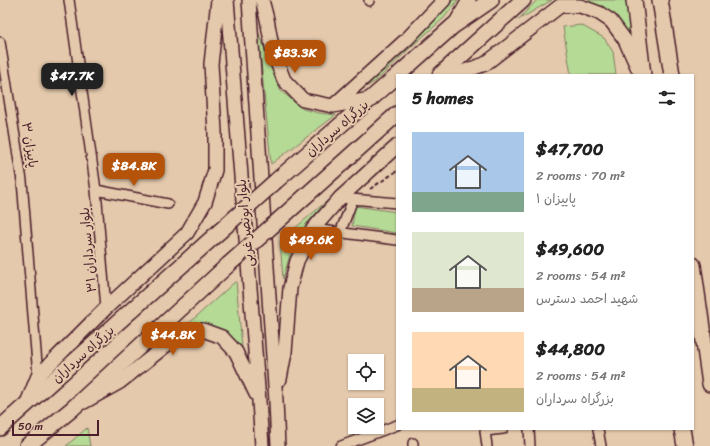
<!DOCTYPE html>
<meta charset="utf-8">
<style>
:root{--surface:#fff;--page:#f6f6f6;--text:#222;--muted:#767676;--accent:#b45309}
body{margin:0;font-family:Sriracha,"Playpen Sans Arabic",sans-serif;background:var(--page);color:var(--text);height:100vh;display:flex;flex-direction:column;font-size:15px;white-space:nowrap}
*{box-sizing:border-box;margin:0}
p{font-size:13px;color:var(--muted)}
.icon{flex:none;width:22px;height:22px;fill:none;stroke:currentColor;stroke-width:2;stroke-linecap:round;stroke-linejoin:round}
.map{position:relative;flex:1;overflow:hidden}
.panel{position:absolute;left:396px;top:74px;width:298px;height:356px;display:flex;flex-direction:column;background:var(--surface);border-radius:0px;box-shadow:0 1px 3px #0004}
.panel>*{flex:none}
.buttons{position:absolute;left:348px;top:354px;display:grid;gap:8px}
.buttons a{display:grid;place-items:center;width:36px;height:36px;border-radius:0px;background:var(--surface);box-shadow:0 1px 3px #0004;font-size:20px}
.scale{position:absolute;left:12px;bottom:10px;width:87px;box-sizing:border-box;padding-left:4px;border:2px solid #4a1f2b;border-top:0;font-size:11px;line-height:14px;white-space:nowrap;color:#4a1f2b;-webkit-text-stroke:3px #e4c9ac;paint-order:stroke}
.price{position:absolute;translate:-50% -34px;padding:0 9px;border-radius:8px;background:var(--accent);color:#fff;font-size:13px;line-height:26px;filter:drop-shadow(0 1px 2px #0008)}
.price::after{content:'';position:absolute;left:50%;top:24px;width:12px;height:9px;margin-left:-6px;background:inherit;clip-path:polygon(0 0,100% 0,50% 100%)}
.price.active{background:#222;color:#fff}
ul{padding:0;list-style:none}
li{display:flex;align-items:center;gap:12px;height:100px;padding:0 16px}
li span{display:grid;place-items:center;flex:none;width:112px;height:80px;border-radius:0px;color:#555}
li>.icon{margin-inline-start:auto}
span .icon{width:48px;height:48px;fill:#fffc;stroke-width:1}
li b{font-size:17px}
h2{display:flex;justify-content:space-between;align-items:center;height:48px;padding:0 16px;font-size:17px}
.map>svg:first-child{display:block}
.green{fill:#b5da95;stroke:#807c60}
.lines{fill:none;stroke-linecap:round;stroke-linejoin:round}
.minor-casing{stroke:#4a1f2b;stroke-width:12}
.secondary-casing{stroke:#4a1f2b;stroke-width:16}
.trunk-casing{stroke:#4a1f2b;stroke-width:18}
.path{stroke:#4a1f2b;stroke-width:2;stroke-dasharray:4 3;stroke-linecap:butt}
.minor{stroke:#e4c9ac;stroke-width:9}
.secondary{stroke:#e4c9ac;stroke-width:13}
.trunk{stroke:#e4c9ac;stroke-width:15}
.trunk-bridge-casing{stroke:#4a1f2b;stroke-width:18;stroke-linecap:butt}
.trunk-bridge{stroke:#e4c9ac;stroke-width:15}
.labels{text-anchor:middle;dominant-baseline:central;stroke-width:4;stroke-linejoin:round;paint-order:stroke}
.street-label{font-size:13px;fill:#4a1f2b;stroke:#e4c9ac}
</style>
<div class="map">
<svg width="710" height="446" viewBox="0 0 710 446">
<rect width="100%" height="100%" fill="#e4c9ac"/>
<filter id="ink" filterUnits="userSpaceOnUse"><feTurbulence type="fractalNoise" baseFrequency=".025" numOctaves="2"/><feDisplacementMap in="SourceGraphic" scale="8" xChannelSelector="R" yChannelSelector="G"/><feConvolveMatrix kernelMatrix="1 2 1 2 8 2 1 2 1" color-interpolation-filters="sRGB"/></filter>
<g filter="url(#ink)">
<!-- green -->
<path class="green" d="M453,0h5l-14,18 -33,29 -35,34 -17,10 69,-63z
M537,0h15l-34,20z
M588,0h38l9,46 -49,-44z
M581,25l23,13 9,14 3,23h-45l-8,-48z
M258,31l22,59 23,19 16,4 17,2 -65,49z
M328,200l-22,24 -15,27 -8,28 -3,-38z
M355,206l42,6v21l-45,-7z
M236,281l6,66 -14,-14 -20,-8h-21z
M87,428l3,18h-24z"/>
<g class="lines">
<!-- minor casing -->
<g class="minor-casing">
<path id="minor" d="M69,0l27,190 10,118
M369,0v1
M0,42l22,139 16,195
M96,190l72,14
M340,198l57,5
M313,229l84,11
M340,233l13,-34
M529,429l1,17
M598,429l3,17
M413,443v3
M341,446l56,-21
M487,446l-2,-15 18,-2"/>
</g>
<!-- secondary casing -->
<g class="secondary-casing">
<path id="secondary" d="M227,0l32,401 3,45
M249,0l27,401 2,45
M262,0l5,19 6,33 11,28 19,20 30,6 37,-7
M455,24l14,-24
M454,75l31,-11 75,-58h20l19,7 12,8 14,19 15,33
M333,106l74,-67 37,-39
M280,379l5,-27 5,-64 7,-27 16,-32 27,-31 57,-52
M84,402l36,-20 63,-50 20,-2 19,7 14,15 20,42
M27,403l11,-27 68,-68 81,-75 18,-31 10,-32v-38l-4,-68 7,-64"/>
</g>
<!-- trunk casing -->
<g class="trunk-casing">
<path id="trunk" d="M634,0l9,75
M660,0l12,75
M398,75l55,-49 38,-26
M440,75l83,-75
M276,181l121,-105
M280,219l117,-105
M693,265l17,119
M0,428l220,-197
M682,429l3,17
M27,446l45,-37 156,-144"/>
</g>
<!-- path -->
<path class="path" d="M370,189l27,-18"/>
<!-- minor -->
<use href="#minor" class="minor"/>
<!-- secondary -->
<use href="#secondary" class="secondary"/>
<!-- trunk -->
<use href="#trunk" class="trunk"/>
<!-- trunk-bridge casing -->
<g class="trunk-bridge-casing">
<path id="trunk-bridge" d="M220,231l56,-50
M228,265l52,-46"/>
</g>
<!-- trunk-bridge -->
<use href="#trunk-bridge" class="trunk-bridge"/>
</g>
</g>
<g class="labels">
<!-- street labels -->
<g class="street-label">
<text transform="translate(337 128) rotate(-41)">بزرگراه سرداران</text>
<text transform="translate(30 145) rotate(81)">پاییزان ۳</text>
<text transform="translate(245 223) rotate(-95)">بلوار ابونصر غربی</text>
<text transform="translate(88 250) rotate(-95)">بلوار سرداران ۳۱</text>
<text transform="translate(83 354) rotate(-42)">بزرگراه سرداران</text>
</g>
</g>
</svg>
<div class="buttons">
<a><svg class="icon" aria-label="locate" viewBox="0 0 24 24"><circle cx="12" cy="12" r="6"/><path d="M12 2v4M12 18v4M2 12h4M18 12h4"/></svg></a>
<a><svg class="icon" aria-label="layers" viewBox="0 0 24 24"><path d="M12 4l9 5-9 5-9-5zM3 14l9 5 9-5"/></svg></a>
</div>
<div class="scale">50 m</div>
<b class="price" style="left:295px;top:74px">$83.3K</b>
<b class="price active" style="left:72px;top:97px">$47.7K</b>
<b class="price" style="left:134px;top:187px">$84.8K</b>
<b class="price" style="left:311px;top:261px">$49.6K</b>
<b class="price" style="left:173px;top:356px">$44.8K</b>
<section class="panel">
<h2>5 homes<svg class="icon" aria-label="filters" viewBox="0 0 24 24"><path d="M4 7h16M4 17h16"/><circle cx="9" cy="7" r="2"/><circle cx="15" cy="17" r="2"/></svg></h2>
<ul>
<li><span style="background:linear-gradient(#a9c7e8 75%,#7fa58c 0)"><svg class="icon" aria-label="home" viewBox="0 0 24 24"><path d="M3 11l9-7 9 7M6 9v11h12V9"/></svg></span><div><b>$47,700</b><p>2 rooms · 70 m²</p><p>پاییزان ۱</p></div></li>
<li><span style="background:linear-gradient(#dfe7d0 70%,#b9a48a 0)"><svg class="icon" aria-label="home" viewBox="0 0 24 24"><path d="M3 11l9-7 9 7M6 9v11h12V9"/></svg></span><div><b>$49,600</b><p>2 rooms · 54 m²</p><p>شهید احمد دسترس</p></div></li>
<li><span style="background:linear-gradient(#ffd9b3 70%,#c2b280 0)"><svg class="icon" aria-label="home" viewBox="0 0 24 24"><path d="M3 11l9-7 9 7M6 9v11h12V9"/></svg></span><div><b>$44,800</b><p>2 rooms · 54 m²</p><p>بزرگراه سرداران</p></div></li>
</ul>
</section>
</div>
